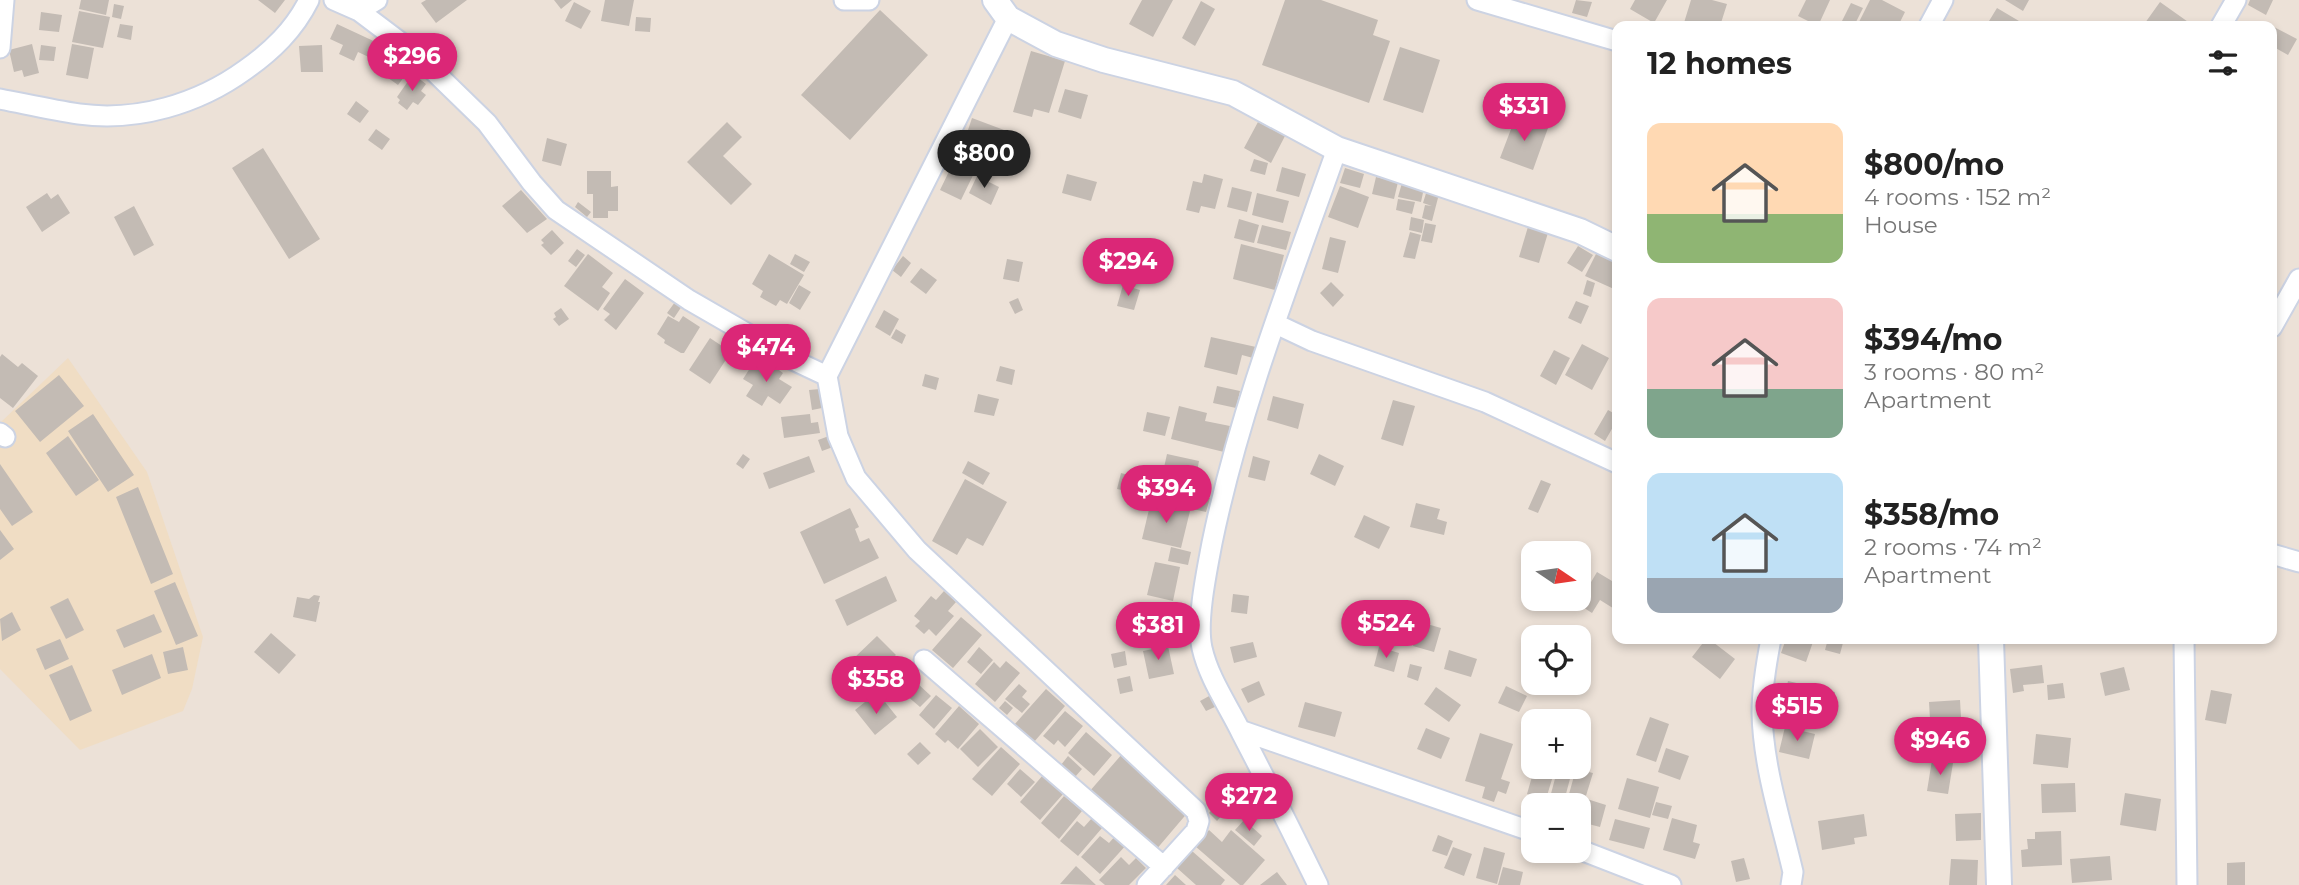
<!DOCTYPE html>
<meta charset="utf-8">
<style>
:root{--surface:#fff;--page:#f2f2f2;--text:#222;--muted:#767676;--accent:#db2777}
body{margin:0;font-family:Montserrat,sans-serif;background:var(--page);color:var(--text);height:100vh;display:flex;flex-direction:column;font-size:26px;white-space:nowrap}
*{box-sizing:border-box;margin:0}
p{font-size:23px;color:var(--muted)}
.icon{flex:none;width:38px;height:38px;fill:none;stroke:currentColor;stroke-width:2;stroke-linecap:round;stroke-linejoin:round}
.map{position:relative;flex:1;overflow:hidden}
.side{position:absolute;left:1612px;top:21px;width:665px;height:623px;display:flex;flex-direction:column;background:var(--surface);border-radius:14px;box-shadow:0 4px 10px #0003}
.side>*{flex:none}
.needle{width:46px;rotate:103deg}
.tools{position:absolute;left:1521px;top:541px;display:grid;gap:14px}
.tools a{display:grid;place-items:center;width:70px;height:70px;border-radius:14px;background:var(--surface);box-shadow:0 4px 10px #0003;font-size:35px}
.price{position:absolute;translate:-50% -60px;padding:0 16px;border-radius:24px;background:var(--accent);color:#fff;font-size:23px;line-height:46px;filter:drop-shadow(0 2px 4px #0008)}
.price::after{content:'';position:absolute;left:50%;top:42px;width:21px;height:16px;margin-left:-10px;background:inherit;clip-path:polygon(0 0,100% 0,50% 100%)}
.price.selected{background:#222;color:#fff}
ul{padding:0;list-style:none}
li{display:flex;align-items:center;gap:21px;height:175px;padding:0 35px}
li span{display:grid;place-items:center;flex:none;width:196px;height:140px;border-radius:14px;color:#555}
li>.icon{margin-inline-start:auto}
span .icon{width:84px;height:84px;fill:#fffc;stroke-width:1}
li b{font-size:30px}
h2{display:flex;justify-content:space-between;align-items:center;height:84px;padding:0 35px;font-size:30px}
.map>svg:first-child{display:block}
.education{fill:#f0ddc4}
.building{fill:#c3bbb4}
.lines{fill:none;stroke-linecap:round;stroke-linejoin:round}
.minor-casing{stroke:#ccd3e3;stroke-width:23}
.tertiary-casing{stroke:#ccd3e3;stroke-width:28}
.minor{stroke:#fff;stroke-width:19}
.tertiary{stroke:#fff;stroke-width:24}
</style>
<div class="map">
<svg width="2299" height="885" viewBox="0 0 2299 885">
<rect width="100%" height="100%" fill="#ece1d7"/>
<!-- education -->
<path class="education" d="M68,358l79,114 56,165 -11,52 -9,22 -103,39 -80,-81v-246z"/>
<!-- building -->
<path class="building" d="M81,0h28l-3,15 -27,-6z
M258,0h27l-10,13z
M426,0h41l-31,23 -15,-20z
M554,0h18l-11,9z
M605,0h29l-5,26 -28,-5z
M1142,0h31l-20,37 -24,-13z
M1285,0h36l57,20 -5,15 17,6 -21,62 -107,-38z
M1576,0l16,2 -5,15 -15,-4z
M1635,0h32l-13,23 -24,-14z
M1691,0h21l15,4 -7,22h-37z
M1806,0h24l-12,26 -20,-10z
M1870,0h12l23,12 -7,14h-41z
M2005,0h24l-6,11z
M2250,0h23l-7,15 -18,-10z
M1201,1l14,8 -20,37 -13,-8z
M574,2l17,9 -10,18 -16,-8z
M2160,2l31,22 -2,2h-39l-5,-3z
M1851,3l12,5 -9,18 -12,-5z
M114,4l10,2 -3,13 -9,-2z
M1997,8l22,13 -4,5h-29z
M880,10l48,45 -78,85 -49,-45z
M79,11l31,6 -7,31 -31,-6z
M41,12l21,3 -3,17 -20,-2z
M636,17l15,1 -1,14 -15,-1z
M120,24l13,2 -2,14 -14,-3z
M337,24l43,20 -7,15 -15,-7 -4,9 -15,-7 4,-9 -13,-6z
M2272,26l25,13 -9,16 -16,-9z
M32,44l7,29 -15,4 -2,-7 -8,2 -5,-22z
M72,44l22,4 -6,31 -22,-4z
M41,45l15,2 -2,14 -15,-1z
M322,45l1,27h-22l-2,-26z
M1400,47l40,13 -17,53 -40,-13z
M392,49l21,16 -15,20 -21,-15z
M1031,51l34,10 -16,52 -15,-4 -2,8 -19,-5z
M413,74l13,10 -5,7 5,4 -8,10 -5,-3 -6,8 -9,-7 2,-3 -3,-3z
M1065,89l23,6 -7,24 -23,-7z
M356,101l13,10 -9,12 -13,-9z
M1516,116l32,12 -15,42 -33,-12z
M972,118l32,12 -9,24 -31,-12z
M727,122l15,15 -19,19 29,28 -21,21 -44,-43z
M1258,122l27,14 -14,27 -27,-15z
M376,129l14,10 -8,11 -14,-10z
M547,138l20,6 -6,22 -19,-5z
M263,148l57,91 -31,20 -57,-91z
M957,155l21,10 -17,35 -21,-10z
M1254,159l14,4 -3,12 -15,-4z
M1282,167l24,7 -7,23 -23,-6z
M1345,168l19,6 -4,14 -20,-5z
M587,171h24v16l7,-1v25h-10v7h-15v-24h-6z
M1067,174l30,8 -6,19 -29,-8z
M1204,174l19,5 -8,30 -14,-3 -2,7 -13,-3 7,-29 9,2z
M977,176l22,11 -8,18 -22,-12z
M1376,177l22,5 -4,17 -22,-5z
M1402,183l22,5 -3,14 -23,-5z
M1340,186l29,11 -11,31 -30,-11z
M1232,187l20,5 -5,20 -20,-5z
M521,190l26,29 -20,14 -25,-27z
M1427,190l12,4 -7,27 -10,-3 3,-13 7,1 -9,-3z
M47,193l4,6 7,-5 12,19 -28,19 -16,-25z
M1257,193l32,8 -6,22 -31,-8z
M1398,199l17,3 -3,12 -16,-4z
M578,202l13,10 -4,5 -12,-10z
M134,206l20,39 -20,11 -20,-39z
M1411,217l13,3 -2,13 -13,-3z
M1239,219l20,6 -5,18 -20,-5z
M1530,220l20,6 -11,37 -20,-6z
M1425,223l11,2 -4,18 -11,-2z
M1262,225l29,7 -5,18 -29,-7z
M552,230l12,13 -13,12 -10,-10 3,-2 -3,-3z
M1410,232l11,3 -6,24 -12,-2z
M1330,237l16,4 -8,32 -16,-4z
M1241,244l43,11 -9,35 -42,-11z
M1578,246l15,9 -11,17 -15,-9z
M1599,248l18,10v25l-3,6 -29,-13z
M577,249l8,6 -9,12 -8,-6z
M588,254l25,19 -11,14 8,6 -12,18 -34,-25z
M769,254l35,21 -17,29 -7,-4 -4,6 -16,-9 3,-6 -11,-7z
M795,254l15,8 -6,10 -14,-8z
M903,256l8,7 -10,14 -9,-7z
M1007,259l16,3 -4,20 -16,-3z
M921,268l16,12 -11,14 -16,-12z
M625,279l19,14 -28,37 -12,-10 6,-6 -7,-5z
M1587,280l8,3 -4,14 -8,-3z
M1331,282l13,13 -11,12 -13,-14z
M799,285l12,7 -11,18 -11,-7z
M1123,285l17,5 -6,20 -17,-4z
M1018,298l5,12 -8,4 -6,-12z
M1576,301l13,5 -8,18 -13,-6z
M675,302l7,4 -8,12 -7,-5z
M561,308l8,11 -10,7 -6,-7 3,-2 -2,-4z
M884,310l15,9 -9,17 -15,-9z
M668,316l11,6 4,-6 17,11 -16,26h-3l-17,-10 1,-3 -8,-6z
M896,329l10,6 -4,9 -11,-6z
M738,337l12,8 -8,13 -12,-9z
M1211,337l45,10 -3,11 -11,-3 -5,20 -33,-8z
M710,338l21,14 -21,32 -21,-14z
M1582,344l27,14 -17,32 -27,-15z
M1554,350l16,8 -14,27 -16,-9z
M2,354l16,13 4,-4 16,13 -25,32 -13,-10v-41z
M754,362l9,7 5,-7 15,11 -4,6 13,8 -12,17 -12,-8 -6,10 -16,-10 7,-11 -10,-6z
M1000,366l15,4 -3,15 -16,-4z
M925,374l14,4 -3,12 -14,-4z
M59,375l25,31 -44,36 -25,-31z
M1217,386l23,5 -4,17 -23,-5z
M820,389l2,19 -10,2 -3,-20z
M978,394l21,5 -5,17 -20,-4z
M1273,396l31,8 -6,25 -31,-9z
M1393,400l22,6 -12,40 -22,-7z
M1179,406l28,7 -2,8 25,5 -6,26 -53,-13z
M1608,410l9,5v5l-12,21 -11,-7z
M1147,412l23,5 -5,19 -22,-5z
M93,414l41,61 -26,17 -40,-61z
M810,414l1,9 7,-1 2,11 -36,5 -3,-21z
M68,436l31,44 -23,16 -30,-43z
M829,436l4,11 -11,4 -4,-11z
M743,454l7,5 -7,10 -7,-5z
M1167,454l32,7 -2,11 9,2 -4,16 -41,-9z
M1319,454l25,12 -9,20 -25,-12z
M809,456l6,16 -46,17 -6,-16z
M1253,456l17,5 -5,20 -17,-4z
M968,461l22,12 -7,12 -21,-12z
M0,464l33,48 -21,14 -12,-17z
M1121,473l19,5 -4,15 -19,-4z
M965,479l42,23 -24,44 -16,-8 -10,17 -25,-14z
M1541,480l10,4 -13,29 -10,-4z
M138,487l35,87 -22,10 -35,-87z
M1196,494l14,4 -4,14 -13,-3z
M1151,501l39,10 -9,37 -39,-9z
M1416,503l24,6 -3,10 10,3 -3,13 -34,-8z
M850,508l9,19 -4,2 5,13 9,-4 10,20 -55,26 -24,-52z
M1364,515l26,12 -11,22 -25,-12z
M0,530l14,19 -14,11z
M1171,547l20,5 -3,13 -20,-4z
M1155,562l25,5 -7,34 -26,-6z
M1597,572l20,12 -1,26 -16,-10 -8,13 -14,-9z
M886,576l11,25 -50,25 -12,-26z
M175,582l23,54 -22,9 -22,-54z
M944,591l12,11 -8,9 6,5 -18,20 -7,-7 -5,5 -9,-8 5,-5 -6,-5 17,-20 5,4z
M1233,594l16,2 -2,18 -16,-2z
M314,595l6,1 -2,6h2l-4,20 -23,-5 4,-20 12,2z
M68,598l16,32 -18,9 -16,-32z
M12,612l9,18 -19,11 -2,-22z
M154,614l8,18 -38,16 -8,-18z
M961,617l21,18 -29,33 -21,-18z
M1413,620l28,8 -7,24 -21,-6 3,-11 -7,-2z
M271,633l25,22 -17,19 -25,-22z
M877,636l19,19 -25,23 -18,-19z
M60,639l9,20 -24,11 -9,-21z
M1706,639h3l26,20 -15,20 -28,-22z
M1786,639h28l-8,23 -25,-9z
M1828,639h16l-4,15 -15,-4z
M1253,642l4,15 -23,6 -4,-16z
M1168,646l6,28 -25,5 -6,-28z
M183,647l5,23 -20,4 -5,-22z
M979,647l14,13 -12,14 -14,-12z
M1379,647l20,6 -5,19 -20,-6z
M1449,650l28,9 -6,18 -27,-8z
M1125,651l2,14 -13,3 -3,-14z
M152,654l9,24 -39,17 -10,-25z
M1006,661l14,12 -25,29 -20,-18 19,-22 6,6z
M1410,664l12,3 -4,14 -11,-4z
M72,665l20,46 -22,10 -21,-46z
M2042,665l2,18 -21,2 1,6 -11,2 -3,-24z
M2124,667l6,23 -25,6 -5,-23z
M1130,676l3,15 -13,3 -3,-15z
M1259,681l6,14 -17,8 -7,-14z
M1788,681l47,11 -6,29 -48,-11z
M917,683l14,13 -11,11 -14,-12z
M2063,683l2,15 -17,2 -1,-15z
M1019,684l8,7 -5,6 8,7 -8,9 -17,-14z
M1506,686l21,10 -8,16 -21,-9z
M1436,687l25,18 -12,17 -25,-18z
M1046,689l19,17 -31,36 -20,-17z
M2211,690l21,4 -6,30 -21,-4z
M936,695l16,13 -18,21 -15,-14z
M1211,695l6,11 -11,5 -6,-10z
M870,698l8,10 7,-6 12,15 -22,18 -20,-25z
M1960,700l2,35 -31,2 -2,-35z
M1005,701l8,7 -6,7 -8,-7z
M1305,702l37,10 -7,25 -37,-10z
M959,706l20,18 -21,25 -10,-9 -3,3 -10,-9z
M1065,711l18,15 -18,21 -7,-7 -4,5 -11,-9z
M1650,717l19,7 -13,38 -20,-7z
M1785,727l30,7 -6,25 -30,-7z
M1426,728l24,10 -9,21 -24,-10z
M980,729l18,18 -20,20 -18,-18z
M1086,732l26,23 -18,21 -26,-23z
M1480,733l33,11 -12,35 9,3 -4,12 -8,-3 -4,11 -12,-4 3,-11 -20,-6z
M2036,734l35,4 -3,30 -35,-4z
M920,742l11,11 -13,12 -11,-11z
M1001,747l19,17 -28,32 -20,-17z
M1666,748l23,8 -9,24 -22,-8z
M1123,753l66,58 -34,40 -66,-59z
M1068,756l14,13 -7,8 -14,-12z
M1932,760l21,3 -5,31 -21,-3z
M1535,766h21l-10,33 -19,-5z
M1020,769l15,13 -14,15 -14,-13z
M1576,769l17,4 -8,26 -16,-5z
M1557,771l14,4 -8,30h-15z
M1043,775l21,18 -24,27 -20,-18z
M1627,778l32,9 -9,31 -32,-9z
M2075,783l1,29 -34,1 -1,-29z
M2125,793l36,6 -5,32 -36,-6z
M1064,796l18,15 -23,28 -18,-16z
M1587,799l19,6 -6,22 -19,-5z
M1220,800l8,8 -11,13 -8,-8z
M1656,802l16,4 -4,13 -16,-4z
M1981,813v27l-25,1 -1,-27z
M1864,814l3,22 -13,2 1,6 -33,6 -4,-29z
M1092,818l10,10 -24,28 -18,-15 17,-20 7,6z
M1672,818l25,7 -4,17 7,2 -5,15 -32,-9z
M1615,819l35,9 -6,21 -35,-9z
M1244,820l18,16 -8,10 -19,-16z
M1209,830l13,12 9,-12 34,30 -22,25h-3l-45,-39z
M2061,831l1,34 -40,2 -1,-17 7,-1 -1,-10h8v-7z
M1116,835l11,9 -27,30 -19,-17 19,-21 9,7z
M1438,835l15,6 -6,15 -15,-5z
M1453,847l19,7 -8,22 -20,-8z
M1484,847l21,6 -8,31 -21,-6z
M1192,851l33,29 -4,5h-25l-19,-17z
M2110,856l2,24 -40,3 -2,-24z
M1121,857l8,8 7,-7 10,10 -17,17h-24l-6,-5z
M1744,858l6,21 -14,3 -5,-21z
M1951,859l27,1 -1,25h-28z
M2245,862v23h-18v-22z
M1076,866l20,19 -36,-1z
M1503,867l20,5 -3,13h-22z
M1277,872l10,13h-27z
M1175,875l11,10h-20z"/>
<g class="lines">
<!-- minor casing -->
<g class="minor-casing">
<path id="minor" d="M334,0l25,11 18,-11
M844,0h25
M1477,0l140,41
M359,11l57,43 71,69 45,60 24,27 133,90 104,60 34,16
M1008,18l-181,358 11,60 18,42 61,72 279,261 3,10 -3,10 -49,54
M1929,26l14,-26
M2221,26l15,-26
M0,48l4,-48
M0,99c26,5 52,11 79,15 58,8 119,-10 166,-44 27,-19 49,-40 64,-70
M1276,324l36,17 173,61 132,61
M2272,327l27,-48
M0,433l5,4
M2272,554l27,8
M1771,639c-5,25 -9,49 -9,74 1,53 19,108 31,159l-2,13
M2184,639l3,246
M924,660l240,207
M1240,730l293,102
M1578,849l93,36
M1318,885c-25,-51 -50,-101 -76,-151 -14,-29 -33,-55 -40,-86 -6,-27 5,-78 10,-105 28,-136 79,-264 125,-394"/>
</g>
<!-- tertiary casing -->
<g class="tertiary-casing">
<path id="tertiary" d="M995,0l13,18 48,26 48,16 129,33 104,56 243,82 37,18
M1991,639l8,246"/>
</g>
<!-- minor -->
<use href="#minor" class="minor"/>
<!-- tertiary -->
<use href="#tertiary" class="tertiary"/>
</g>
</svg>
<div class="tools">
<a><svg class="needle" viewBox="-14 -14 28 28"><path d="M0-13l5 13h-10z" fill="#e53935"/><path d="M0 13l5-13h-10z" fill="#767676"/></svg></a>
<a><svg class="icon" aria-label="locate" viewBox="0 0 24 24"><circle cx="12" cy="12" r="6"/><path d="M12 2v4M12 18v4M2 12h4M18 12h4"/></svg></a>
<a>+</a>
<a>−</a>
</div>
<b class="price" style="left:412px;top:93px">$296</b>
<b class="price" style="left:1524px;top:143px">$331</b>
<b class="price selected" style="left:984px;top:190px">$800</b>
<b class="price" style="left:1128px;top:298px">$294</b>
<b class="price" style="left:766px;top:384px">$474</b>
<b class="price" style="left:1166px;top:525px">$394</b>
<b class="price" style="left:1386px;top:660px">$524</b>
<b class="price" style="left:1158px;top:662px">$381</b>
<b class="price" style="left:876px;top:716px">$358</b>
<b class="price" style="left:1797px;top:743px">$515</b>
<b class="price" style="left:1940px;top:777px">$946</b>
<b class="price" style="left:1249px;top:833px">$272</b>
<section class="side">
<h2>12 homes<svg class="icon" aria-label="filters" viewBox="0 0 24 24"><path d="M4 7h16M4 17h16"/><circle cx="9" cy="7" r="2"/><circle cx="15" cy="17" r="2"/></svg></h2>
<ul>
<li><span style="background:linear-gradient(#ffd9b3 65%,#8fb573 0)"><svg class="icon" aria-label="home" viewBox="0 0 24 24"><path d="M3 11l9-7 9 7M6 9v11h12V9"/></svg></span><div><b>$800/mo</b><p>4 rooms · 152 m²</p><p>House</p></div></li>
<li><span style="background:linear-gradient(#f6c9c9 65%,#7fa58c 0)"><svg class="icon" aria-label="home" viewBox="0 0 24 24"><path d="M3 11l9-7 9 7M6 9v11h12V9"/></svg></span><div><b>$394/mo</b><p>3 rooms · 80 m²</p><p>Apartment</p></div></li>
<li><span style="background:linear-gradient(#bfe0f5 75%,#9aa5b1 0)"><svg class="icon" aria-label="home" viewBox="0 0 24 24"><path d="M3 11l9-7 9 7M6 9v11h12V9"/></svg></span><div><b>$358/mo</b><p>2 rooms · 74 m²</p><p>Apartment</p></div></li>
</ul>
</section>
</div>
